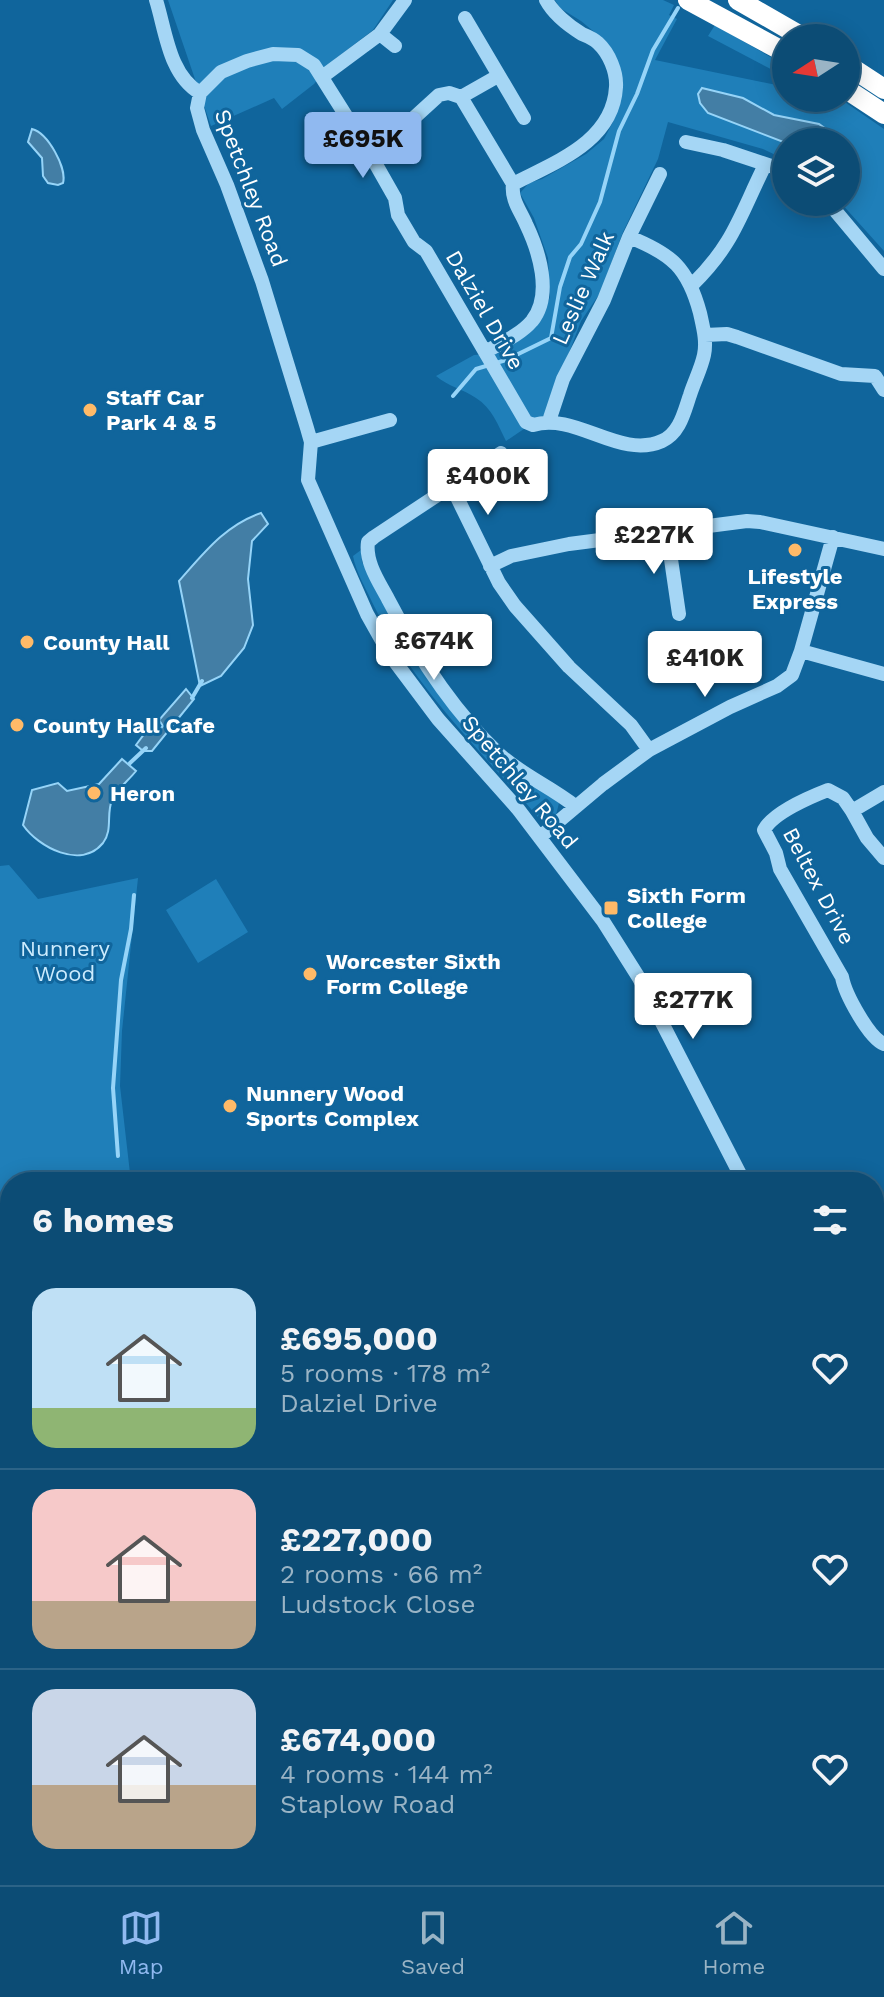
<!DOCTYPE html>
<meta charset="utf-8">
<style>
:root{--surface:#0c4c75;--page:#15537a;--text:#f1f3f6;--muted:#9ab4c5;--line:#2c6387;--accent:#90b9f0}
body{margin:0;font-family:"Work Sans",sans-serif;background:var(--page);color:var(--text);height:100vh;display:flex;flex-direction:column;font-size:30px;white-space:nowrap}
*{box-sizing:border-box;margin:0}
p{font-size:26px;color:var(--muted)}
.icon{flex:none;width:44px;height:44px;fill:none;stroke:currentColor;stroke-width:2;stroke-linecap:round;stroke-linejoin:round}
.map{position:relative;flex:1;overflow:hidden}
.panel{position:absolute;left:0px;top:1172px;width:884px;height:714px;display:flex;flex-direction:column;background:var(--surface);border-radius:32px 32px 0 0;box-shadow:0 4px 20px #0003,0 0 0 2px var(--line)}
.panel>*{flex:none}
.needle{width:52px;rotate:258deg}
.buttons{position:absolute;left:772px;top:24px;display:grid;gap:16px}
.buttons a{display:grid;place-items:center;width:88px;height:88px;border-radius:50%;background:var(--surface);box-shadow:0 4px 20px #0003,0 0 0 2px var(--line);font-size:40px}
.price{position:absolute;translate:-50% -68px;padding:0 18px;border-radius:8px;background:#fff;color:#222;font-size:26px;line-height:52px;filter:drop-shadow(0 2px 4px #0008)}
.price::after{content:'';position:absolute;left:50%;top:48px;width:24px;height:18px;margin-left:-12px;background:inherit;clip-path:polygon(0 0,100% 0,50% 100%)}
.price.on{background:var(--accent);color:#111}
ul{padding:0;list-style:none}
li{display:flex;align-items:center;gap:24px;height:200px;padding:0 32px}
li+li{border-top:2px solid var(--line)}
li span{display:grid;place-items:center;flex:none;width:224px;height:160px;border-radius:24px;color:#555}
li>.icon{margin-inline-start:auto}
span .icon{width:96px;height:96px;fill:#fffc;stroke-width:1}
li b{font-size:34px}
h2{display:flex;justify-content:space-between;align-items:center;height:96px;padding:0 32px;font-size:34px}
.tab-bar{display:flex;justify-content:space-around;align-items:center;height:112px;border-top:2px solid var(--line);background:var(--surface);font-size:22px;color:var(--muted)}
.tab-bar a{display:grid;justify-items:center;gap:4px}
.tab-bar .on{color:var(--accent)}
.map>svg:first-child{display:block}
.green{fill:#1f7fb9}
.water{fill:#437ea5;stroke:#96d4f8;stroke-width:2}
.lines{fill:none;stroke-linecap:round;stroke-linejoin:round}
.stream{stroke:#96d4f8;stroke-width:4}
.minor{stroke:#a5d6f5;stroke-width:14}
.highway{stroke:#fff;stroke-width:20}
.poi-dot{fill:#ffba68;stroke:#10659c;stroke-width:3}
.labels{text-anchor:middle;dominant-baseline:central;stroke-width:6;stroke-linejoin:round;paint-order:stroke}
.street-label{font-size:22px;fill:#fff;stroke:#10659c}
.poi-label{font-size:22px;font-weight:bold;fill:#fff;stroke:#10659c;text-anchor:start}
.park-label{font-size:22px;fill:#cdecfe;stroke:#10659c}
</style>
<div class="map">
<svg width="884" height="1885" viewBox="0 0 884 1885">
<rect width="100%" height="100%" fill="#10659c"/>
<!-- green -->
<path class="green" d="M168,0h225l-20,30 -38,29 -21,25 -32,25 -8,-11 -63,28z
M555,0h108l11,5 -5,10 8,4 -22,41 131,27v11h53l45,31v122l-44,-49h6v-60h-60v18l-23,-11 -95,-27 -10,37 -35,73 -23,61 -19,28 -35,93 -40,27c-8,-16 -14,-33 -30,-43 -13,-9 -27,-11 -40,-22l38,-21 26,-2 40,-31 10,-25 -2,-39 -14,-40 -14,-25 9,-10 13,-4 44,-25 18,-15 10,-19 7,-24 -17,-56 -23,-19 -21,-13z
M715,25l71,41v11l-78,-41z
M361,550l1,12 69,121 128,120 -3,12 -11,4 -7,-2c-59,-68 -126,-132 -166,-215 -7,-15 -16,-30 -19,-46z
M9,865l29,34 100,-21 -16,153 -2,55 11,96h-121v36l-10,1v-353z
M216,879l32,53 -50,31 -32,-53z
M10,1243v172l-10,2v-173z
M0,1496l10,15v344l-10,-7z
M92,1876h48l-1,9h-61z"/>
<!-- water -->
<path class="water" d="M702,88l41,10 31,17 45,9 25,18 -58,1 -78,-30 -8,-10 -2,-9z
M32,129c16,4 35,39 31,54l-5,2 -10,-2 -5,-7 -1,-18 -14,-16z
M261,513l7,11 -16,17 -4,38 5,46 -9,23 -23,28 -21,10 -21,-105c24,-27 46,-56 82,-68z
M186,689l8,10 -42,52h-9l-7,-6 12,-16 7,5 8,-8 -4,-6z
M122,759l14,12c-7,9 -20,19 -24,29 -6,14 1,30 -9,43 -22,27 -65,4 -80,-18l9,-35 26,-7 9,8 32,-7z"/>
<g class="lines">
<!-- stream -->
<path class="stream" d="M453,396l23,-27 30,-9 45,-22 9,-51 10,-30 11,-13 19,-42 19,-71 18,-37 16,-44 25,-42
M192,698l10,-17
M130,763l16,-15
M118,1156l-5,-68 8,-108 10,-51 3,-34"/>
<!-- minor -->
<path class="minor" d="M156,0c10,32 13,75 44,93l-3,15 6,22 24,55 35,96 45,147 4,14 -3,38 59,134 23,41 48,64 80,90 85,112 36,57 105,204
M465,18l59,100
M380,34l15,12
M322,77l58,-43 25,-34
M200,93l21,-21 26,-11 26,-7 25,1 16,10 56,89 25,44 3,17 16,27 12,9 100,171 7,3c43,-13 87,35 129,16 18,-8 22,-29 28,-46 4,-13 11,-26 14,-40 3,-14 -1,-28 -4,-42 -12,-45 -28,-59 -71,-76
M461,97l52,87
M686,142l37,8 63,21
M370,154l24,-18 45,-41 10,-2 12,4 37,-21
M513,184c42,-22 100,-42 103,-97 1,-15 -7,-34 -18,-44 -4,-4 -11,-7 -16,-9 -13,-8 -29,-21 -36,-34
M828,202l56,67
M692,285c42,-41 48,-70 73,-120
M705,335l22,-1 10,3 104,37 34,2 9,14
M485,352c16,-9 35,-17 47,-31 21,-26 7,-70 -6,-97 -6,-14 -15,-24 -13,-40
M549,421l14,-42 41,-79 25,-63 31,-63
M311,442l79,-22
M501,453l-127,84 -6,5c-3,20 11,40 20,57 29,56 64,111 111,155 23,21 52,33 76,52
M451,485l48,98 16,23 54,61 62,58 18,25
M667,532l12,82
M490,566l21,-10 58,-12 178,-23 13,1 124,27
M801,651l83,23
M884,792l-32,19 -9,-13 -15,-8c-18,7 -55,23 -64,40l12,23 4,16 62,108c3,17 27,61 42,67
M852,811l15,27 17,20
M540,837l63,-53 46,-34 81,-43 47,-21 15,-11 9,-24 32,-114
M874,1432l10,19
M738,1885l2,-9"/>
<!-- highway -->
<path class="highway" d="M688,0l98,53
M738,0l66,38
M846,64l38,25
M846,89l38,25"/>
</g>
<!-- markers -->
<g class="poi-dot">
<circle cx="90" cy="410" r="8"/>
<circle cx="795" cy="550" r="8"/>
<circle cx="27" cy="642" r="8"/>
<circle cx="17" cy="725" r="8"/>
<circle cx="94" cy="793" r="8"/>
<rect x="603" y="900" width="16" height="16" rx="4"/>
<circle cx="310" cy="974" r="8"/>
<circle cx="230" cy="1106" r="8"/>
</g>
<g class="labels">
<!-- street labels -->
<g class="street-label">
<text transform="translate(251 188) rotate(69)">Spetchley Road</text>
<text transform="translate(583 288) rotate(-66)">Leslie Walk</text>
<text transform="translate(485 310) rotate(60)">Dalziel Drive</text>
<text transform="translate(520 782) rotate(50)">Spetchley Road</text>
<text transform="translate(819 886) rotate(62)">Beltex Drive</text>
</g>
<!-- poi labels -->
<g class="poi-label">
<text x="106" y="397">Staff Car<tspan x="106" dy="25">Park 4 &amp; 5</tspan></text>
<text x="795" y="576" text-anchor="middle">Lifestyle<tspan x="795" dy="25">Express</tspan></text>
<text x="43" y="642">County Hall</text>
<text x="33" y="725">County Hall Cafe</text>
<text x="110" y="793">Heron</text>
<text x="627" y="895">Sixth Form<tspan x="627" dy="25">College</tspan></text>
<text x="326" y="961">Worcester Sixth<tspan x="326" dy="25">Form College</tspan></text>
<text x="246" y="1093">Nunnery Wood<tspan x="246" dy="25">Sports Complex</tspan></text>
</g>
<!-- park labels -->
<g class="park-label">
<text x="65" y="948">Nunnery<tspan x="65" dy="25">Wood</tspan></text>
</g>
</g>
</svg>
<div class="buttons">
<a><svg class="needle" viewBox="-14 -14 28 28"><path d="M0-13l5 13h-10z" fill="#e53935"/><path d="M0 13l5-13h-10z" fill="#9ab4c5"/></svg></a>
<a><svg class="icon" aria-label="layers" viewBox="0 0 24 24"><path d="M12 4l9 5-9 5-9-5zM3 14l9 5 9-5"/></svg></a>
</div>
<b class="price on" style="left:363px;top:180px">£695K</b>
<b class="price" style="left:488px;top:517px">£400K</b>
<b class="price" style="left:654px;top:576px">£227K</b>
<b class="price" style="left:434px;top:682px">£674K</b>
<b class="price" style="left:705px;top:699px">£410K</b>
<b class="price" style="left:693px;top:1041px">£277K</b>
<section class="panel">
<h2>6 homes<svg class="icon" aria-label="filters" viewBox="0 0 24 24"><path d="M4 7h16M4 17h16"/><circle cx="9" cy="7" r="2"/><circle cx="15" cy="17" r="2"/></svg></h2>
<ul>
<li><span style="background:linear-gradient(#bfe0f5 75%,#8fb573 0)"><svg class="icon" aria-label="home" viewBox="0 0 24 24"><path d="M3 11l9-7 9 7M6 9v11h12V9"/></svg></span><div><b>£695,000</b><p>5 rooms · 178 m²</p><p>Dalziel Drive</p></div><svg class="icon" aria-label="heart" viewBox="0 0 24 24"><path d="M12 20l-8-8c-3-5 5-10 8-4 3-6 11-1 8 4z"/></svg></li>
<li><span style="background:linear-gradient(#f6c9c9 70%,#b9a48a 0)"><svg class="icon" aria-label="home" viewBox="0 0 24 24"><path d="M3 11l9-7 9 7M6 9v11h12V9"/></svg></span><div><b>£227,000</b><p>2 rooms · 66 m²</p><p>Ludstock Close</p></div><svg class="icon" aria-label="heart" viewBox="0 0 24 24"><path d="M12 20l-8-8c-3-5 5-10 8-4 3-6 11-1 8 4z"/></svg></li>
<li><span style="background:linear-gradient(#c9d6e8 60%,#b9a48a 0)"><svg class="icon" aria-label="home" viewBox="0 0 24 24"><path d="M3 11l9-7 9 7M6 9v11h12V9"/></svg></span><div><b>£674,000</b><p>4 rooms · 144 m²</p><p>Staplow Road</p></div><svg class="icon" aria-label="heart" viewBox="0 0 24 24"><path d="M12 20l-8-8c-3-5 5-10 8-4 3-6 11-1 8 4z"/></svg></li>
</ul>
</section>
</div>
<nav class="tab-bar">
<a class="on"><svg class="icon" aria-label="map" viewBox="0 0 24 24"><path d="M3 6l6-2 6 2 6-2v14l-6 2-6-2-6 2zM9 4v14M15 6v14"/></svg>Map</a>
<a><svg class="icon" aria-label="saved" viewBox="0 0 24 24"><path d="M7 4h10v16l-5-4-5 4z"/></svg>Saved</a>
<a><svg class="icon" aria-label="home" viewBox="0 0 24 24"><path d="M3 11l9-7 9 7M6 9v11h12V9"/></svg>Home</a>
</nav>
